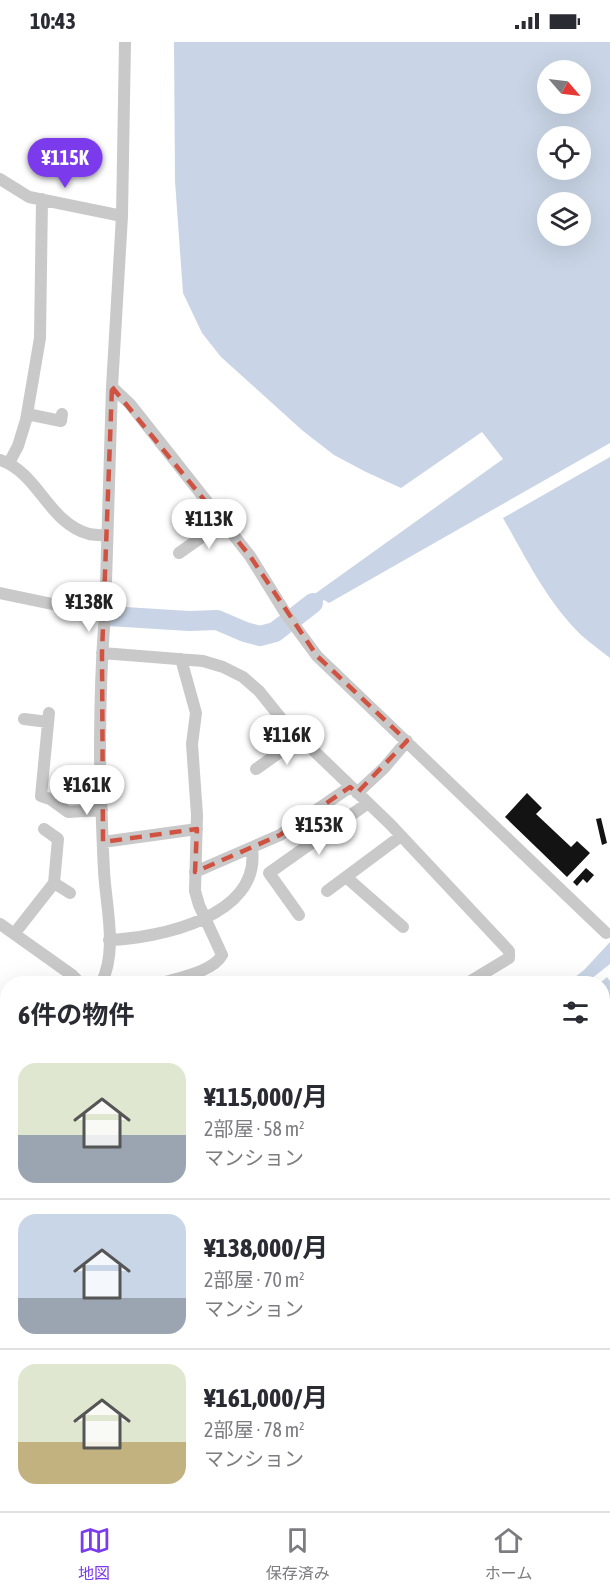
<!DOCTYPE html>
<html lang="ja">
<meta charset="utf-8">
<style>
:root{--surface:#fff;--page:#f7f7f7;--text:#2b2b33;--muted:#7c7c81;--line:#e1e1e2;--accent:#7c3aed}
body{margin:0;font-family:"Asap Condensed","Noto Sans JP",sans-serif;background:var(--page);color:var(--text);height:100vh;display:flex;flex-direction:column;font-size:22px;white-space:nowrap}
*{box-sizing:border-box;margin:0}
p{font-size:20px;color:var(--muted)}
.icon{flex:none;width:33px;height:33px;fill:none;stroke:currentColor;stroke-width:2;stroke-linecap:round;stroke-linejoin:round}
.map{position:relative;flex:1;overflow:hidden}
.drawer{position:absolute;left:0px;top:934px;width:610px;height:536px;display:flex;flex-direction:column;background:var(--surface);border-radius:24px 24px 0 0;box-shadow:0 6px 24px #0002}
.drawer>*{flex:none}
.needle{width:39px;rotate:118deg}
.buttons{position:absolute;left:537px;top:18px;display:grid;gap:12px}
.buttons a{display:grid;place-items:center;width:54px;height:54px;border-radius:50%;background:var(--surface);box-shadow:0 6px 24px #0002;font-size:30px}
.price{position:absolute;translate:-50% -51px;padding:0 14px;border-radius:21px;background:#fff;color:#222;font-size:20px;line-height:39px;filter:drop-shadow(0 2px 3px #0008)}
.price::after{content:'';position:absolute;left:50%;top:36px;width:18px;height:14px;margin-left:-9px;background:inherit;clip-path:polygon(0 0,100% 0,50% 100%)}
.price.current{background:var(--accent);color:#fff}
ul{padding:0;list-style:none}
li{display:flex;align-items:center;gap:18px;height:150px;padding:0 18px}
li+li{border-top:2px solid var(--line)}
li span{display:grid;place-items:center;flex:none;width:168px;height:120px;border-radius:18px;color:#555}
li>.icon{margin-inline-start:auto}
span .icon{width:72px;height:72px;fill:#fffc;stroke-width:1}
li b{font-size:26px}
h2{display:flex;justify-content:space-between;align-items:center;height:72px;padding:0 18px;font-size:26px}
.status{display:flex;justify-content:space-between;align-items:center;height:42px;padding:0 30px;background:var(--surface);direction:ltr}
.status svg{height:16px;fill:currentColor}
.menu{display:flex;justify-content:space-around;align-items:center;height:84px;border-top:2px solid var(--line);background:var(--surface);font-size:16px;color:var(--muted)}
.menu a{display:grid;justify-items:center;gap:3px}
.menu .current{color:var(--accent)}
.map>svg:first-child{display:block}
.green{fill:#e0e8db}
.water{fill:#c9d5e6;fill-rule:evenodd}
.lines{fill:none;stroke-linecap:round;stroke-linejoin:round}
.river{stroke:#c9d5e6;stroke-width:20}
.building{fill:#131313}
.minor{stroke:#c9c9c9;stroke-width:12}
.marked{fill:none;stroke:#d05241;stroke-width:4.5;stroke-dasharray:12 8;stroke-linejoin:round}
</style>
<div class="status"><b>10:43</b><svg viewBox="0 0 49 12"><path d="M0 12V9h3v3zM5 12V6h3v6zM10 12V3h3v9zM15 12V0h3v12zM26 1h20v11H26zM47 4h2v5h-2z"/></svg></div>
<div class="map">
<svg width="610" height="1469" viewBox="0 0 610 1469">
<rect width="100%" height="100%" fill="#fff"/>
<!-- green -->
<path class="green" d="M603,985l7,8v102l-7,3z"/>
<!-- water -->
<path class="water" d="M174,0h436v401l-281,160 -5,-3 -9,6 -6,-8 194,-139 -21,-27 -81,56 -35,-16 -32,-17 -31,-24 -82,-74 -19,-24 -19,-40 -8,-112zM580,28v34h-32v-34zM580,94v34h-32v-34zM548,160h32v34h-32z
M610,415v201c-10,-8 -20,-15 -29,-23 -34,-33 -55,-77 -78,-117z
M610,900v22l-19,15h-10l-4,5h-11l18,-14z
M607,935l3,4v34l-7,-9v-22h-4z
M610,1115v82l-7,-1v-80z
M392,1463h85l-10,6h-71z"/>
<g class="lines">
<!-- river -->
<path class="river" d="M109,574l80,5 28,-1 28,12 15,4 15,-4 9,-7
M295,575l18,-14"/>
</g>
<!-- building -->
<path class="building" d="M527,751l15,15 -6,6 35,33 6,-6 13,12 -23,24 -62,-60z
M601,776l6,25 -5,2 -6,-26z
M586,826l8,7 -7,8 -4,-4 -6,7 -4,-4z
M603,1225h7v17h-7z
M608,1294v19h-5v-18z
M610,1326v19h-7v-18z
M603,1357h7v27h-7z
M4,1426l4,5v12l-8,2v-18z
M0,1459h8v3h8v7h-16z
M58,1462h32l3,7h-32z
M610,1462v7h-29v-6z"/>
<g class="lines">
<!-- minor -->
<path class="minor" d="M0,137l29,18 93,19
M112,345l18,17 120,152 36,58 31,42 289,277
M27,372l34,7 1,-7
M0,418c39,13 48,63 89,74 5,1 12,1 18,2
M9,421l9,-17 8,-26 14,-82 2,-139
M179,511l44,-31
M0,551l105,22
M102,611l101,8 20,6 20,10 16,14 25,31 106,102 119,127v7l-43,26
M49,671l-8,83 9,3 18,13 34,-2
M24,677l24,3
M256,727l44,-31
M357,751l27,-25 23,-27
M103,800l94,-13
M195,830l85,-37 70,-48
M346,835l57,50
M54,841l16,10
M327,849l74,-55
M299,873l-30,-42 99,-70
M0,882l72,51 9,9
M14,892l40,-51 4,-44 -14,-10
M109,898c50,-2 152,-23 143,-91
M101,942c17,-34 5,-76 3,-113 -2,-38 -3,-76 -4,-114 0,-47 1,-95 5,-142l7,-228 10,-171 3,-174
M159,942c18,-6 54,-12 63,-29l-23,-50 -4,-14 2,-76 -5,-71 4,-31 -15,-54
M603,1103l7,-3
M610,1206v1
M0,1263h8
M0,1276h8
M0,1290h8
M603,1348h7
M97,1462l3,7
M235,1462l4,7
M340,1462l6,7
M511,1462l1,7
M575,1462l1,7
M290,1469l7,-7
M483,1469l10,-7"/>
</g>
<!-- marked area -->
<path class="marked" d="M112,345l138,169 67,100 90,85 -50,52 -7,-6 -70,48 -85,37 2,-43 -94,13 -1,-189z"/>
</svg>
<div class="buttons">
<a><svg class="needle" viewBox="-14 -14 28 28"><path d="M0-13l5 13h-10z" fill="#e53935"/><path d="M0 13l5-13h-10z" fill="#7c7c81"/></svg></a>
<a><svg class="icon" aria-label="locate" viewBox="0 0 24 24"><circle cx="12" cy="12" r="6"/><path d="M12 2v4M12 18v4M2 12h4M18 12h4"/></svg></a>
<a><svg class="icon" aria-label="layers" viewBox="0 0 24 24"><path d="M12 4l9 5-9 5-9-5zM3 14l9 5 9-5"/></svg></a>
</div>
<b class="price current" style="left:65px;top:147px">¥115K</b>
<b class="price" style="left:209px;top:508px">¥113K</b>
<b class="price" style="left:89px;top:591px">¥138K</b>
<b class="price" style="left:287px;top:724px">¥116K</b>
<b class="price" style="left:87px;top:774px">¥161K</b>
<b class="price" style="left:319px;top:814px">¥153K</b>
<section class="drawer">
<h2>6件の物件<svg class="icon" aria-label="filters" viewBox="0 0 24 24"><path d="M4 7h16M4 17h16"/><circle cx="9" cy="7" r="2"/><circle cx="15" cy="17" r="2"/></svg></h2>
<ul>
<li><span style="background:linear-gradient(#dfe7d0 60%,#9aa5b1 0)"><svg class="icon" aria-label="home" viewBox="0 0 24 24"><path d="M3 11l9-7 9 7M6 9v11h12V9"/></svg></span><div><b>¥115,000/月</b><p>2部屋 · 58 m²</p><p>マンション</p></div></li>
<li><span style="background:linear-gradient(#c9d6e8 70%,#9aa5b1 0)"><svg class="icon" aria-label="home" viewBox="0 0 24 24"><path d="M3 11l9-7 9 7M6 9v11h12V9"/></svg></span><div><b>¥138,000/月</b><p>2部屋 · 70 m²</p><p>マンション</p></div></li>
<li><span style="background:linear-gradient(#dfe7d0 65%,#c2b280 0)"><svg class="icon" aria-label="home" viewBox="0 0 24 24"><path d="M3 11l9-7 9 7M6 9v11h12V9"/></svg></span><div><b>¥161,000/月</b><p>2部屋 · 78 m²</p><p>マンション</p></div></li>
</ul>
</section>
</div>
<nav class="menu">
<a class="current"><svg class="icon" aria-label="map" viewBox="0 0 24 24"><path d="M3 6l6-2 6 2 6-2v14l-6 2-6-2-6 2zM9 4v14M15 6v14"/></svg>地図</a>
<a><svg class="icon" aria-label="saved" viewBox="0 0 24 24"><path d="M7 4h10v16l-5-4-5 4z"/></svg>保存済み</a>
<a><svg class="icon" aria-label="home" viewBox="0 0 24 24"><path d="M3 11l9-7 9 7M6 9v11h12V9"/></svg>ホーム</a>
</nav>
